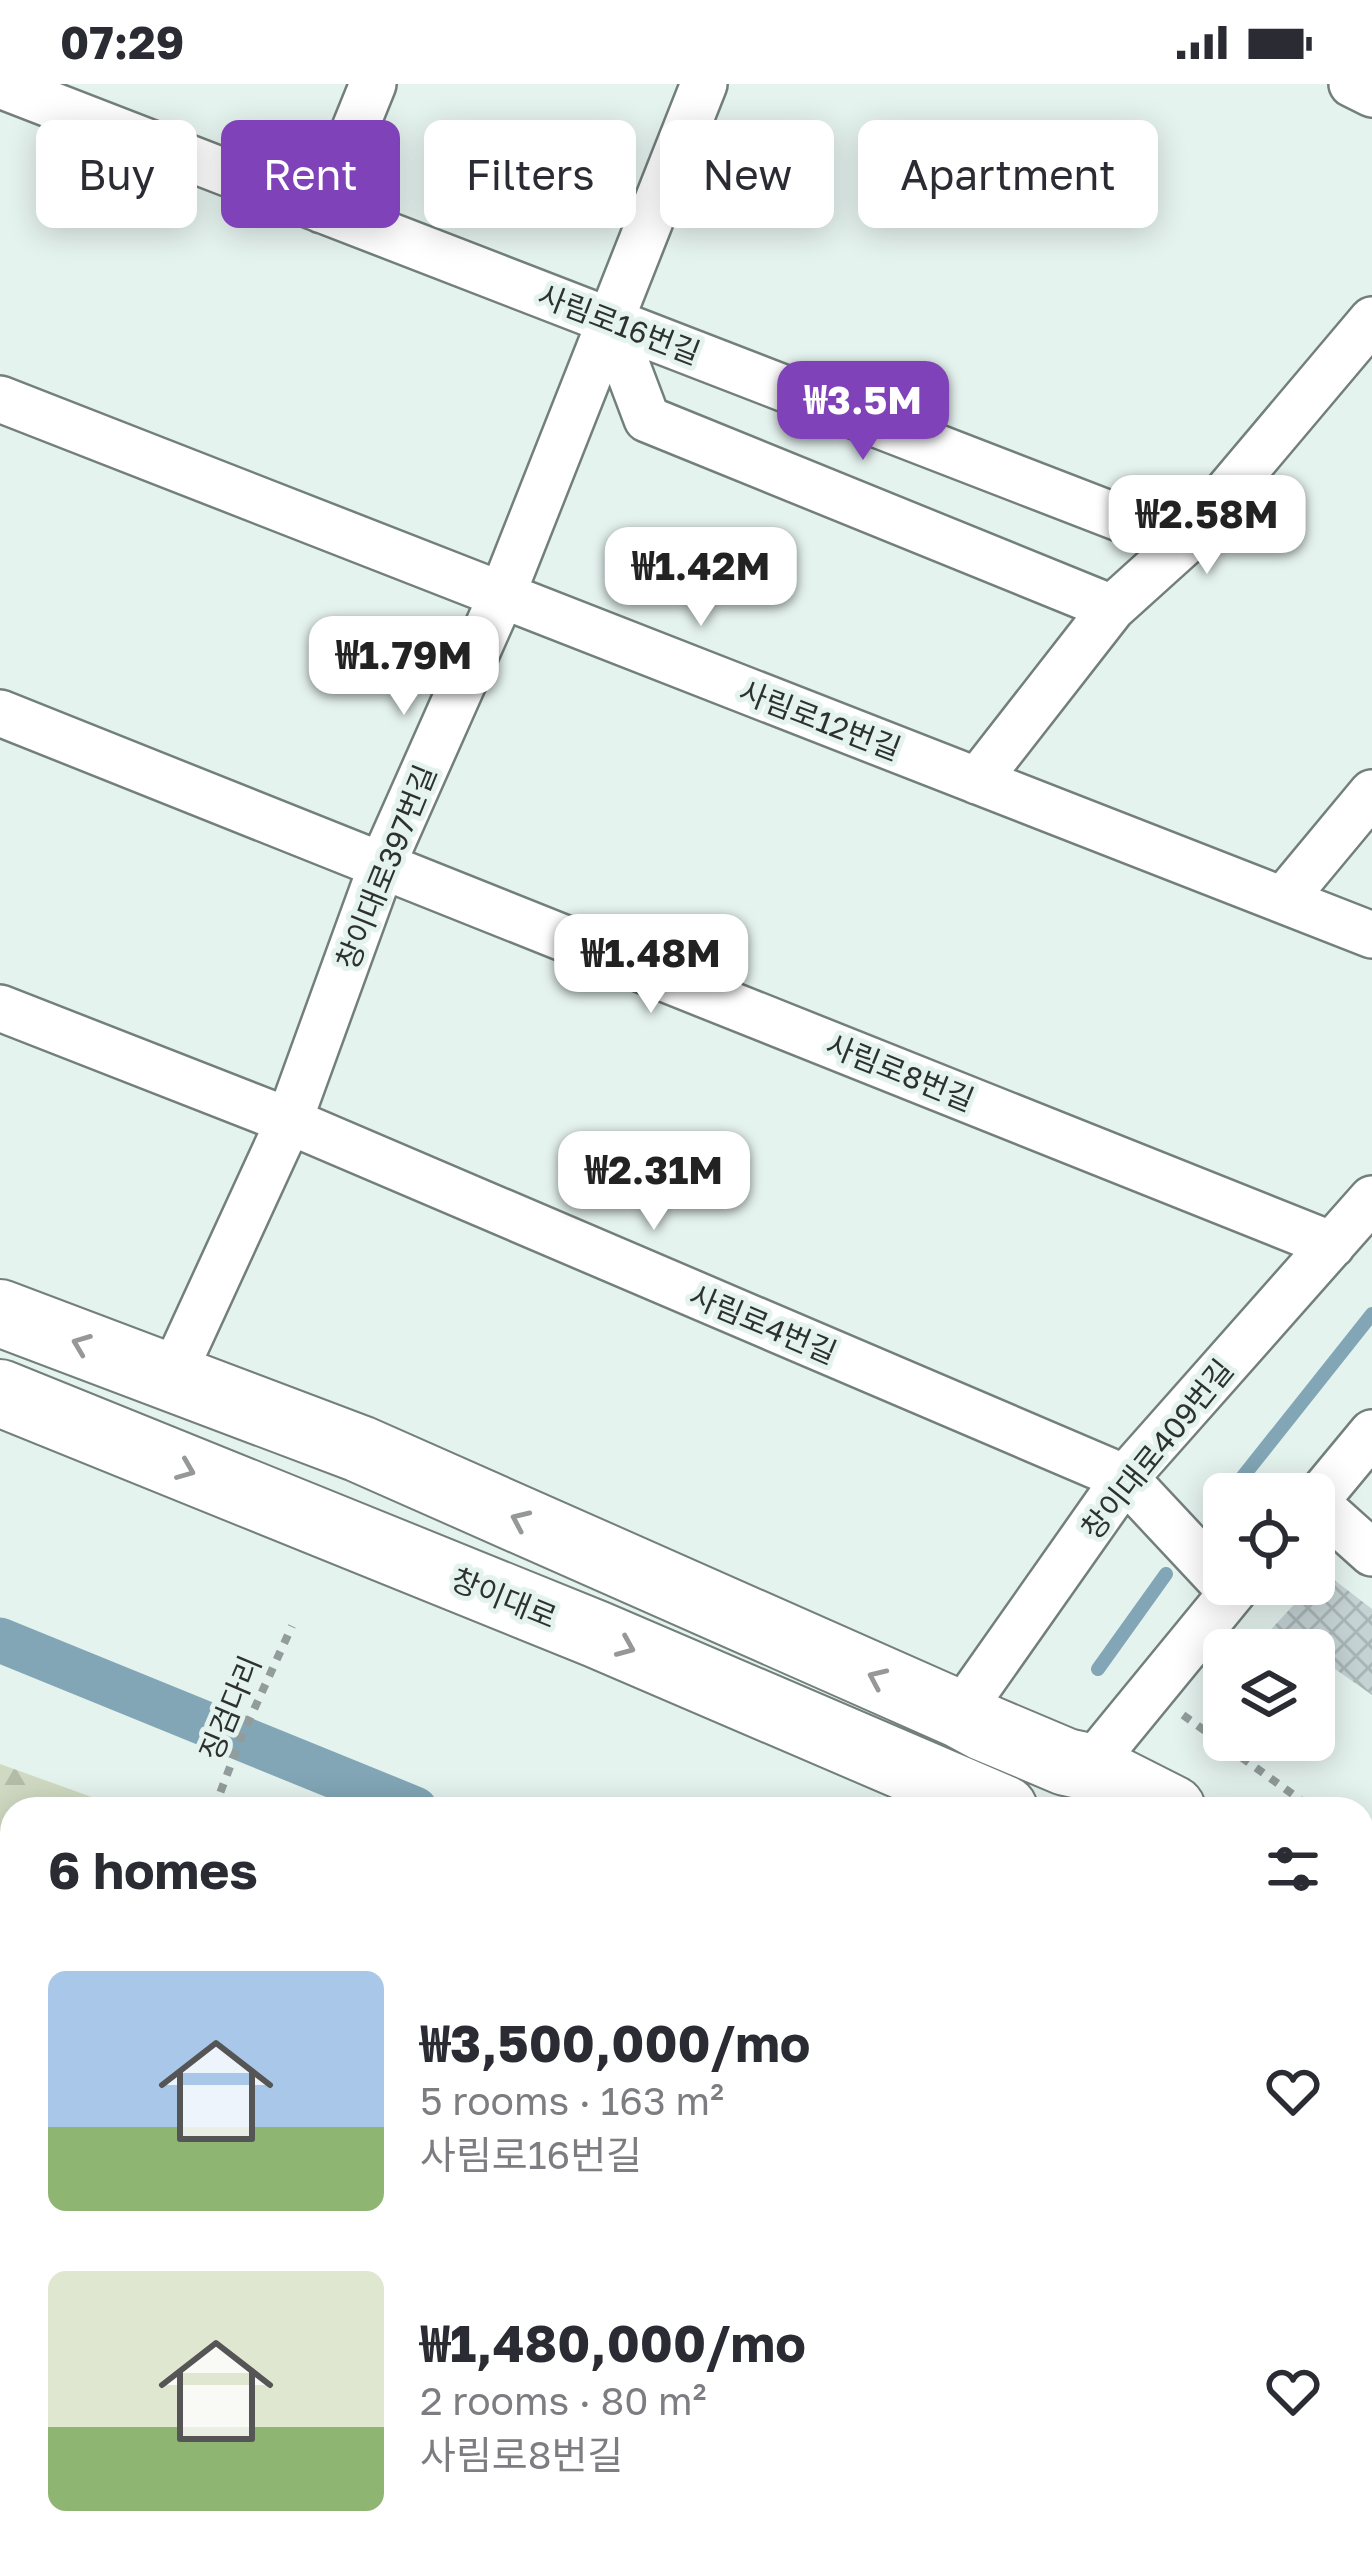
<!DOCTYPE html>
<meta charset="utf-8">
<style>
:root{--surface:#fff;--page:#f2f2f3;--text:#2b2b33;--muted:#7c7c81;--accent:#7f42b8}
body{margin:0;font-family:"Golos Text","Noto Sans KR",sans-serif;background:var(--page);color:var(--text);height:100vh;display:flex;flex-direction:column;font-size:45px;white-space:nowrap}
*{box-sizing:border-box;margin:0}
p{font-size:39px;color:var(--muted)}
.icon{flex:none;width:66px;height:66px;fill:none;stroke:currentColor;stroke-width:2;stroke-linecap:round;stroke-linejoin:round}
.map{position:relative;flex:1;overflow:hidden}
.drawer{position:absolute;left:0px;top:1713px;width:1374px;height:771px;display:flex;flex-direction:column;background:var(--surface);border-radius:36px 36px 0 0;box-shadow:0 6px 30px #0003}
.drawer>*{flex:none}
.hud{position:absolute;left:36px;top:36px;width:1302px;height:108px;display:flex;gap:24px}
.controls{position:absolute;left:1203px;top:1389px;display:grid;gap:24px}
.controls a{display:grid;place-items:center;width:132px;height:132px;border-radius:18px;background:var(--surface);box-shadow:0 6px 30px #0003;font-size:60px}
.price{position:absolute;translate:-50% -102px;padding:0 27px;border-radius:24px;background:#fff;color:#222;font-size:39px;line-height:78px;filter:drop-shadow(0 3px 6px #0008)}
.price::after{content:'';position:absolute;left:50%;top:72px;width:36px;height:27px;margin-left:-18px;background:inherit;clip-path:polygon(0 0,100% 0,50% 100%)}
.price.active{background:var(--accent);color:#fff}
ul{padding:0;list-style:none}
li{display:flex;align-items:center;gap:36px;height:300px;padding:0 48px}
li span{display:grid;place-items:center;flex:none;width:336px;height:240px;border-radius:18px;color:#555}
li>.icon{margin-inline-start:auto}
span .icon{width:144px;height:144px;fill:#fffc;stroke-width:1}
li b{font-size:51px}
h2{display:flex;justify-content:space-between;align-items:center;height:144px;padding:0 48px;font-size:51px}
.pill{padding:0 42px;border-radius:18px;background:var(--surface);box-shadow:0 6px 30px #0003;font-size:42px;line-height:108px}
.pill.active{background:var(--accent);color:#fff}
.status{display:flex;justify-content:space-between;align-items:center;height:84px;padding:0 60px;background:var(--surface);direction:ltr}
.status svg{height:33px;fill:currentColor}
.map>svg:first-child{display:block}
.forest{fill:url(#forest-firs)}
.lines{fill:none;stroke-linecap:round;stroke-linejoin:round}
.stream{stroke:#82a6b6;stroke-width:14}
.canal{stroke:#82a6b6;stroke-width:45}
.building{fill:url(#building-cross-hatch)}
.street-casing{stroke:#737f7c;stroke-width:50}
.secondary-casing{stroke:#737f7c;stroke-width:68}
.primary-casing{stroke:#737f7c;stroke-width:70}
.path{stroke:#929c9a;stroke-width:8;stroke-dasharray:9 9;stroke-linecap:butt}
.street{stroke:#fff;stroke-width:45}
.secondary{stroke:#fff;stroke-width:63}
.primary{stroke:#fff;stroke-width:66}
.oneway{stroke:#969898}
.labels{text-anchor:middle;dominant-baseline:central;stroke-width:10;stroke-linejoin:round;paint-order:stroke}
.street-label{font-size:30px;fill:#2d3231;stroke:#e5f3ef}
</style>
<div class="status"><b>07:29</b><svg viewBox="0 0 49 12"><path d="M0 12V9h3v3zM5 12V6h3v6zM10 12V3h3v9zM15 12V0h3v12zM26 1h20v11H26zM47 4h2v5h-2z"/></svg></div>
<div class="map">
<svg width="1372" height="2482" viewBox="0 0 1372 2482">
<defs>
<pattern id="forest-firs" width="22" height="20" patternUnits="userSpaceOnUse" patternTransform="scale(3)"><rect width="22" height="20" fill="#d0dac2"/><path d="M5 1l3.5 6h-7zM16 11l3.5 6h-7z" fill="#b3bca7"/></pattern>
<pattern id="building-cross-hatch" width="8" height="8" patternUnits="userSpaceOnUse" patternTransform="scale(3)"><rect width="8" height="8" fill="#c5d3d4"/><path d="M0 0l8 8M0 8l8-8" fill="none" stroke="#aab6b6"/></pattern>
</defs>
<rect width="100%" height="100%" fill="#e5f3ef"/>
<!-- forest -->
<path class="forest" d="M0,1680l125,45h-113v747h833l-6,10h-839z"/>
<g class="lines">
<!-- stream -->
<path class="stream" d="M1229,1410l143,-180
M1211,1434l13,-17
M1098,1585l68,-95"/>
<!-- canal -->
<path class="canal" d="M0,1556l415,169"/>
</g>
<!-- building -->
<path class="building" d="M1324,1488l48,37v86l-44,-31 -14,12v-26h-62z"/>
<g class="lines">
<!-- street casing -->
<g class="street-casing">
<path id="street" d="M1352,0l20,10
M0,1l1184,458
M322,126l51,-126
M610,237l37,98 465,189
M0,315l1372,536
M0,629l1332,532
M977,697l135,-173 72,-65 188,-223
M1283,816l89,-107
M0,924l289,113 836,357 99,106
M170,1296l119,-259 93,-256 120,-270 202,-511
M1315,1418l57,51
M1314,1419l58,-70
M959,1630l166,-236 247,-279
M1089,1683l150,-183
M1362,2384l10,9
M1362,2464l10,-12"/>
</g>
<!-- secondary casing -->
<g class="secondary-casing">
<path id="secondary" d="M905,2482l7,-10"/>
</g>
<!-- primary casing -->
<g class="primary-casing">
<path id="primary" d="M0,1229l360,136 599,265 24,13 83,35 23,5 83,42
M0,1309l596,241 408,175
M1362,1861l10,9
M1362,1942l10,9"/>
</g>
<!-- path -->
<path class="path" d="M1183,1631l130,94
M214,1725l27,-71 51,-112
M1362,1761l10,7
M271,2472l1,10"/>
<!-- street -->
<use href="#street" class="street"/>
<!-- secondary -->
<use href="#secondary" class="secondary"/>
<!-- primary -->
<use href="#primary" class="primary"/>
</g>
<!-- one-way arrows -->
<defs><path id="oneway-chevron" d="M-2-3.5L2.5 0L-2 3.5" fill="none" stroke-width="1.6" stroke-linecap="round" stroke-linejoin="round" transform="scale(3)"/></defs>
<g class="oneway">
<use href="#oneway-chevron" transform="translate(81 1260) rotate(-159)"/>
<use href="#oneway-chevron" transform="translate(186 1386) rotate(22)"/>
<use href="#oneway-chevron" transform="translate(520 1436) rotate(-156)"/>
<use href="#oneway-chevron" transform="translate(626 1563) rotate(23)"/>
<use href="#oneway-chevron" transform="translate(877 1594) rotate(-156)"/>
</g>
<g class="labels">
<!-- street labels -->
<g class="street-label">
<text transform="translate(619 240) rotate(21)">사림로16번길</text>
<text transform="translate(820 636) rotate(21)">사림로12번길</text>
<text transform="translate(386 783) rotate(-68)">창이대로397번길</text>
<text transform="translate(900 988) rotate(22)">사림로8번길</text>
<text transform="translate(763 1240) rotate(23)">사림로4번길</text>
<text transform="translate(1157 1365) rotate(-51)">창이대로409번길</text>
<text transform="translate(504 1514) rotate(22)">창이대로</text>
<text transform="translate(230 1624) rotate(-67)">징검다리</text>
</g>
</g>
</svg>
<div class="controls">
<a><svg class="icon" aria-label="locate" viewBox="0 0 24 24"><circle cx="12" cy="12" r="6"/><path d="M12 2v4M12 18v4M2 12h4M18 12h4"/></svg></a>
<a><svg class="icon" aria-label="layers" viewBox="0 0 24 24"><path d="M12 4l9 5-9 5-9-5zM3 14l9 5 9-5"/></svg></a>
</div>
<b class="price active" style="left:863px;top:379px">₩3.5M</b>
<b class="price" style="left:1207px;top:493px">₩2.58M</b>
<b class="price" style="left:701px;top:545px">₩1.42M</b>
<b class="price" style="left:404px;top:634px">₩1.79M</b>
<b class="price" style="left:651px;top:932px">₩1.48M</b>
<b class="price" style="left:654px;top:1149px">₩2.31M</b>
<div class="hud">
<a class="pill">Buy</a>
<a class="pill active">Rent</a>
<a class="pill">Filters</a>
<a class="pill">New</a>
<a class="pill">Apartment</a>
</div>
<section class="drawer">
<h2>6 homes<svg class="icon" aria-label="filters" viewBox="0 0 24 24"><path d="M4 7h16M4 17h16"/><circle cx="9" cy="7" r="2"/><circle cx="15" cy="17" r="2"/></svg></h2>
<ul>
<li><span style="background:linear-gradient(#a9c7e8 65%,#8fb573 0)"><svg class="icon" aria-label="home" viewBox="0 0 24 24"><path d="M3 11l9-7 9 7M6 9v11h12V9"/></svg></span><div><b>₩3,500,000/mo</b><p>5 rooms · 163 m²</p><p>사림로16번길</p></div><svg class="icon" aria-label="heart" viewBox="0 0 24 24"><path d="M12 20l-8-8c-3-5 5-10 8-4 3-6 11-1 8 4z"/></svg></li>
<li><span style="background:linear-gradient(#dfe7d0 65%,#8fb573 0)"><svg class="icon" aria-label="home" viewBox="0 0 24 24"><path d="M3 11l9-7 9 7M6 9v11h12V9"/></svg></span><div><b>₩1,480,000/mo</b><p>2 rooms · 80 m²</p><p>사림로8번길</p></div><svg class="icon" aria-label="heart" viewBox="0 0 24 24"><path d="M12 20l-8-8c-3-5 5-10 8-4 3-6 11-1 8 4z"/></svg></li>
</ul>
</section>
</div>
